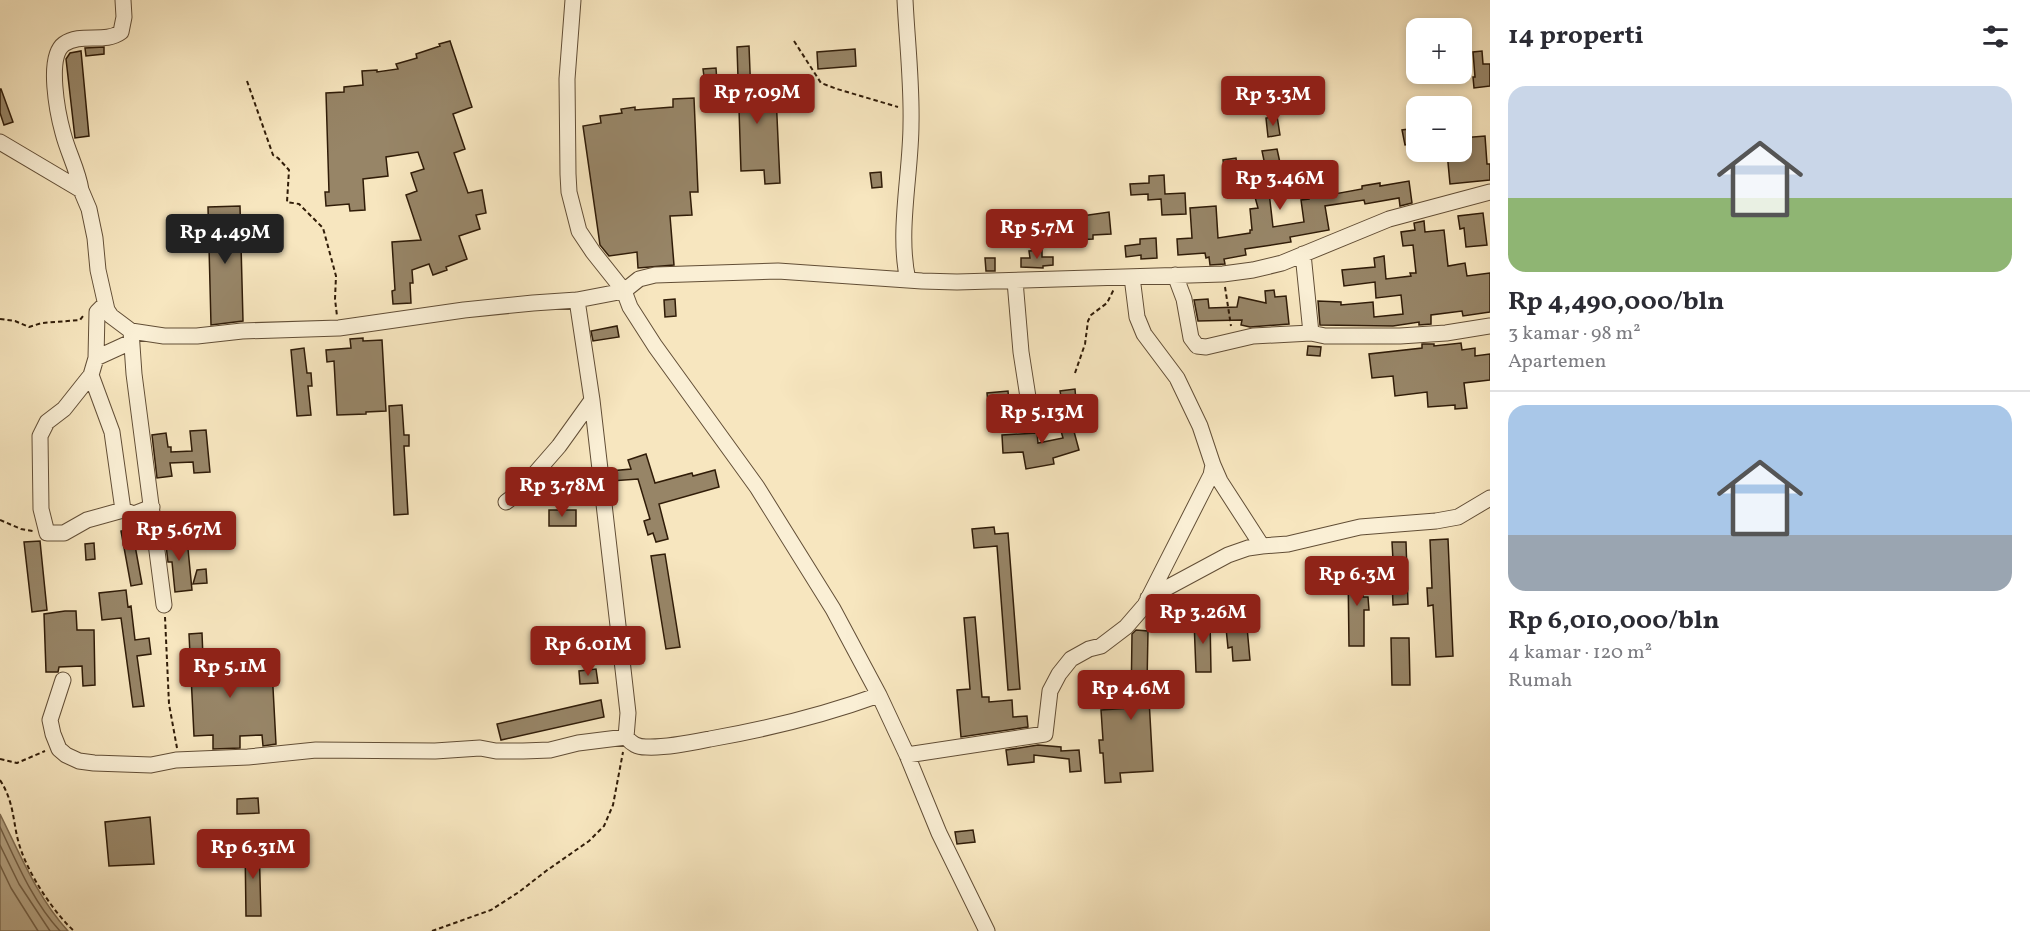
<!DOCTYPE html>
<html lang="id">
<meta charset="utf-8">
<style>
:root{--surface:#fff;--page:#f2f2f3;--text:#2b2b33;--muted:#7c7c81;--line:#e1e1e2;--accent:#8f2418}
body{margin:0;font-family:Vollkorn,serif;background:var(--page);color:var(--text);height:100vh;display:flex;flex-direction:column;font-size:22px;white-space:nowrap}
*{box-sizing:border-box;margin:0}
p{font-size:20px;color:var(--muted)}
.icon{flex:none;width:33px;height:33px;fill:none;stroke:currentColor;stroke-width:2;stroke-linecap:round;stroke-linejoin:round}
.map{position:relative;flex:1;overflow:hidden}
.details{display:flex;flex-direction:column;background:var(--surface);width:540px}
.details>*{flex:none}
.buttons{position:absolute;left:1406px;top:18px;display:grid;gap:12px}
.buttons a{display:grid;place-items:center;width:66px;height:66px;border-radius:12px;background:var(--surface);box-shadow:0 3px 9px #0003;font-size:30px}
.price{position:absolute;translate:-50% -51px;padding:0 14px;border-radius:6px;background:var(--accent);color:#fff;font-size:20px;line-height:39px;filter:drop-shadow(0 2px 3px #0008)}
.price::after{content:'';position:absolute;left:50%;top:36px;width:18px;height:14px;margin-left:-9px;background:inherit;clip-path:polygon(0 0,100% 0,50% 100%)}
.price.selected{background:#222;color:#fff}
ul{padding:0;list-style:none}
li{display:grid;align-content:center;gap:12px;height:318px;padding:0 18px}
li+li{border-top:2px solid var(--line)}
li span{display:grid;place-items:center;height:186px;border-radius:18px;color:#555}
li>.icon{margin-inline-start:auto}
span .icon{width:108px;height:108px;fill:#fffc;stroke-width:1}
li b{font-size:26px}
h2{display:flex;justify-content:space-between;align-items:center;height:72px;padding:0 18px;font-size:26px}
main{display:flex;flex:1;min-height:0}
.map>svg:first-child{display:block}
.water{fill:#b3a181;stroke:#7f6c51;stroke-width:1.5}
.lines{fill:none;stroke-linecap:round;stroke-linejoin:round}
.shore{stroke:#725e44;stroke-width:1.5}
.building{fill:#978567;stroke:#301c08;stroke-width:1.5;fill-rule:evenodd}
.minor-casing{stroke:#624e36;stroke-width:17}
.path{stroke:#301c08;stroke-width:2;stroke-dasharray:4.5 3;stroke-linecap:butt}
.minor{stroke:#faefd5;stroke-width:15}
</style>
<main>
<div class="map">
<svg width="1490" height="931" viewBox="0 0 1490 931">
<rect width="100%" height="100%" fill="#f7e6bf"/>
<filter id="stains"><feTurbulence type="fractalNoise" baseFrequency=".00333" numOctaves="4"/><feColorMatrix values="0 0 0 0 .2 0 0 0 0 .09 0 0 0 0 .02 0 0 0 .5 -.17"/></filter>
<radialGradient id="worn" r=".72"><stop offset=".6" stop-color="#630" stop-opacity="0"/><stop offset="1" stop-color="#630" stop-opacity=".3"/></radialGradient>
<!-- water -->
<path class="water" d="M0,814c20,40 37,83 68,117h-68z"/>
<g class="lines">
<!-- shore -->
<path class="shore" d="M0,827c17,36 33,75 60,104
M0,845l19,39 31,47
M0,865l11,23 27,43"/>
</g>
<!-- building -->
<path class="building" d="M450,41l22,66 -19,7 12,35 -11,4 14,40 14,-3 4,23 -10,2 4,14 -21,7 8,23 -21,8 1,3 -14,5 -4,-11 -17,6 1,13h-3l1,20 -18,1 -1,-13 3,-1 -3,-48 29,-2 -15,-45 11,-4 -6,-18 13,-4 -6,-17 -32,5 2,19 -25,3 2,31 -15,1 -1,-7 -23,2 -1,-14h4l-3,-99 18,-1v-5l19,-2 -1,-14 15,-1v2l21,-3 -2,-5 21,-6 -1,-4 24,-8 -1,-2z
M749,46l2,50 25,-1 4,88 -15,1 -1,-14 -23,1 -4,-124z
M104,47v7l-18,2 -1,-8z
M855,49l1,17 -38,3 -1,-17z
M81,51l8,85 -14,2 -9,-79 4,-6z
M1482,51l1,13h7v22l-16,2 -1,-11h2l-2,-25z
M716,68l1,15 -12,1 -2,-15z
M0,89h1l12,33 -9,3 -4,-12z
M694,98l4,94h-8l2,23 -22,1 4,49 -36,3 -1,-16 -28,4 -9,-11 -17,-119 18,-3 -1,-7 22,-3 -1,-4 14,-2v3l38,-3v-8z
M1277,116l3,19 -12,2 -2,-19z
M1416,128v15l-11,2 -3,-15z
M1485,136l2,28h3v16l-40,4 -3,-32h14v-14z
M1277,149l5,23 36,-7 6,31 38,-7v-3l18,-3v3l29,-5 3,22 -12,3 -1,-8 -34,6 -1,-4 -39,6 4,24 -39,7 1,5 -46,7 1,6 -22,4 1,5 -15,1 -1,-8 -3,1 -1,-5 -27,2 -1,-16 15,-1 -2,-30 26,-2 2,32 32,-5v-3h2l-2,-21 8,-1 -9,-33 17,-5 -4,-19zM1305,180l4,19 -8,1 3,22 -31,5 -4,-35 17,-4 -1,-4z
M1236,158l2,18 -13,1 -2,-17z
M881,172l1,15 -10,1 -2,-15z
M1164,175l1,19 20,-1 1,21 -24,1 -1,-16 -13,1v-6l-17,1 -1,-11 19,-1v-7z
M240,206l3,115 -32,4 -3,-118z
M1109,212l2,22 -18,1v4l-17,1 -1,-23z
M1483,213l4,32 -21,2 -2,-19 -4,1 -2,-13z
M1424,221l1,11 19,-2 4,36 17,-3 2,13 23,-3v39l-27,4 -1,-5 -31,4v9l-12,1v-3l-26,4 -73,-1 -2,-24 23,1v3l32,-3 1,15 29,-3 -2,-19 -25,3 -1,-16 -31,4 -2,-16 33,-3 -1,-9 10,-2 2,23 25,-3 -1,-3h6l-3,-28 -10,1 -2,-14 14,-2 -1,-7z
M1156,238l1,20 -16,1v-4l-15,2 -1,-11 15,-2v-5z
M1042,250v7h11v8l-10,1v2l-22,-1v-9h9l-1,-7z
M985,258h10v13h-9z
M1274,290l1,7 11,-1 3,28 -39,3 -9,-2 1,-5 -44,1 -4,-21 14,-1 1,9 28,-1 2,-10 27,6 -1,-12z
M675,299l1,17 -11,1 -1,-17z
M617,326l2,11 -26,4 -2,-10z
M363,338v3l19,-1 4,71 -20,1v2l-29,1 -3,-54 -7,1 -1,-12 25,-2 -1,-9z
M1461,343l1,7 13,-2v8l15,-2v26l-26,3 3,25 -12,1v-4l-27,2 -1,-15 -32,4 -2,-20 -21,2 -3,-24 53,-6v-4h12v2z
M1308,346l13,1 -1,9 -13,-1z
M304,348l3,25h4l1,13h-4l3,29 -14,1 -6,-66z
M1075,389l1,12 -14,1 -2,-11z
M1008,391l1,12 -21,2 -1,-12z
M402,405l2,30h5v11h-5l4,68 -14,1 -5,-109z
M1069,413l10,37 -26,8 1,6 -28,5 -3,-17 -20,1 -1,-18 35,-2 1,10 25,-5 -6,-21z
M206,430l4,42 -16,1 -1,-11 -23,1 2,13 -15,2 -5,-43 14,-2 2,14h3v5l21,-1 -2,-20z
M646,454l9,29 37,-10 1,3 22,-6 4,17 -60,17 9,35 -12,3 -3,-9 -5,2 -4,-14 6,-2 -12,-40 -27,2 -1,-10 21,-2 -3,-9z
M549,510h27v16h-27z
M212,525l14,4 -5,15 -14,-5z
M994,527l1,7 13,-1 12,156 -12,1 -11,-144 -23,2 -2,-19z
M132,529l10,55 -11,2 -10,-55z
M185,535l1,14h2l4,41 -17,2 -3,-30h-4l-3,-26z
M1448,539l5,117 -17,1 -3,-52 -5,1 -1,-18h5l-2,-48z
M40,541l7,69 -15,2 -8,-70z
M1392,542h14l2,62 -15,1 -1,-27h2z
M94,543l1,16 -9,1 -1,-16z
M665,554l15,93 -14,2 -15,-93z
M206,569l1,14 -14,1 4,-14z
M1348,569h15v28h5l1,13h-5v36h-15z
M126,590l2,17 3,-1 4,34 14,-2 2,16 -14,2 7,50 -11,1 -12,-89 -19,2 -3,-27z
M65,611h11l1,19h17l1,55 -12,1 -1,-20 -23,1 -1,5h-12l-2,-58z
M1246,616l4,44 -17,1 -1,-14 -4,1 -3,-30z
M975,617l7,80h7v5l23,-2 1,17 14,-1 1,11 -67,10 -4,-47 13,-1 -6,-71z
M1210,619l1,53h-15l-2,-52z
M1136,630l12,1 -1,54h13v14h-11l4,72 -33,2 1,9 -16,1 -2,-30h-3l-1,-13h4l-2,-30 30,-2 1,-74z
M202,633l1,25 17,-1v4l16,-1 1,4h18v5h17l4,75 -13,2 -1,-11 -22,1v12l-27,1v-14l-19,1 -5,-102z
M1391,638h18l1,47h-18z
M596,669l2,14 -18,1 -1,-13z
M601,700l3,17 -103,23 -4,-16z
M1038,745l23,2v4l18,-1 2,21 -11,1 -1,-13 -35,-4v7l-26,3 -2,-15z
M258,798l1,15 -22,1v-15z
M150,817l4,47 -45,2 -4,-44z
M973,830l2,12 -18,2 -2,-12z
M259,843l2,73h-15l-1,-72z"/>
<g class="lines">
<!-- minor casing -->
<g class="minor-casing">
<path id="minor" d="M573,0l-6,79 1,95 1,18 10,39 14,21 31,39 6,16 25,39 102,141 76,122 46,86 28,60 32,78 48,98
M905,0c2,41 7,83 6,124 0,49 -14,109 -3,156
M0,142l81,48 8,19 6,29 3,32 9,40 4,6 20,15 33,5h33l45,-5 97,-3 125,-18 69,-7 44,-3 47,-9 15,-12 16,-4 123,-4 144,10 35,1 266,-8 30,-4 29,-7 107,-44 101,-27
M81,190c-3,-20 -13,-37 -18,-57 -5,-18 -17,-76 1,-89 17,-12 41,0 57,-12l3,-15 -1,-17
M1303,254l8,79
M1175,275l9,24 7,39 6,8 9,1 47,-11 58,-3 14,3h75l46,-3 44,-7
M1015,281l6,71 9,58
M577,300l15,100 31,269 5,44 -2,24c6,7 11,10 20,10 20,1 44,-4 64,-8 57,-10 114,-24 169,-44
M131,331l3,43 30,231
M96,358l35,-16
M91,375l-27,34 -17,13 -7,14 1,73 6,24h17l23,-13 36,-10 -11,-78 -21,-57 5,-17 1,-46 8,-8
M1213,465l7,16 42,65 26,-2 72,-17 76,-6 22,-4 32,-19
M506,502l12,-9 41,-47 33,-46
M123,510l11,4 18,-7
M1148,598l80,-43 20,-7 14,-2
M63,680l-13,40 3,14 6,15 7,6 13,6 15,2 57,2 25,-5 72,-3 68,-7 119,1 45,-3 16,3h27l27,-1 28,-7 48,-6
M907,755l138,-21 5,-43 9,-17 12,-15 18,-10 12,-3 25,-19 19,-22 66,-130 2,-10 -13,-39 -23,-48 -33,-44 -7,-17 -5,-40"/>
</g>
<!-- path -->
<path class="path" d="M794,41l27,42 16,6 61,18
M247,81l26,74 5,3 11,12 -2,32 12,2 24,24 13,48 -1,23 2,17
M1225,287l6,39
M0,319l15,2 14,6 13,-4 38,-3 3,-4
M1075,373l10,-29 3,-23 3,-6 16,-12 7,-14
M0,520l21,9 12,2
M165,617l4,87 8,44
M0,759l17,4 28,-12
M0,780c16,25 12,45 21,70 9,26 33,63 53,81
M432,931l59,-21 28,-18 27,-21 43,-30 15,-15 9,-21 10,-53"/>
<!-- minor -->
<use href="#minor" class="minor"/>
</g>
<rect width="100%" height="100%" filter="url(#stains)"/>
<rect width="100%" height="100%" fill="url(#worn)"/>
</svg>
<div class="buttons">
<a>+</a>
<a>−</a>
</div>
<b class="price" style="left:757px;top:125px">Rp 7.09M</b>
<b class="price" style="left:1273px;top:127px">Rp 3.3M</b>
<b class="price" style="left:1280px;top:211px">Rp 3.46M</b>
<b class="price" style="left:1037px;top:260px">Rp 5.7M</b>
<b class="price selected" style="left:225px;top:265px">Rp 4.49M</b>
<b class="price" style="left:1042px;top:445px">Rp 5.13M</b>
<b class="price" style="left:562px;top:518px">Rp 3.78M</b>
<b class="price" style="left:179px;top:562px">Rp 5.67M</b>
<b class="price" style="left:1357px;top:607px">Rp 6.3M</b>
<b class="price" style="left:1203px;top:645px">Rp 3.26M</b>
<b class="price" style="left:588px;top:677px">Rp 6.01M</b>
<b class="price" style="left:230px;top:699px">Rp 5.1M</b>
<b class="price" style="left:1131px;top:721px">Rp 4.6M</b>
<b class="price" style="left:253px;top:880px">Rp 6.31M</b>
</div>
<section class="details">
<h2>14 properti<svg class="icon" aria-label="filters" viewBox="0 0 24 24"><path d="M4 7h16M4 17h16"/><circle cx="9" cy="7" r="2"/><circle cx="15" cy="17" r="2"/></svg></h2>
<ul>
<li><span style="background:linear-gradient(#c9d6e8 60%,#8fb573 0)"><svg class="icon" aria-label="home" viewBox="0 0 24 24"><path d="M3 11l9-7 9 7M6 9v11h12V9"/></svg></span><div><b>Rp 4,490,000/bln</b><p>3 kamar · 98 m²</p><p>Apartemen</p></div></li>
<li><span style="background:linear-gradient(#a9c7e8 70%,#9aa5b1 0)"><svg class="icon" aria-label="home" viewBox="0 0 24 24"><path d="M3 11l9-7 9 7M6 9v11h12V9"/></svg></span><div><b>Rp 6,010,000/bln</b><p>4 kamar · 120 m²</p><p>Rumah</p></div></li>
</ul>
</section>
</main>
